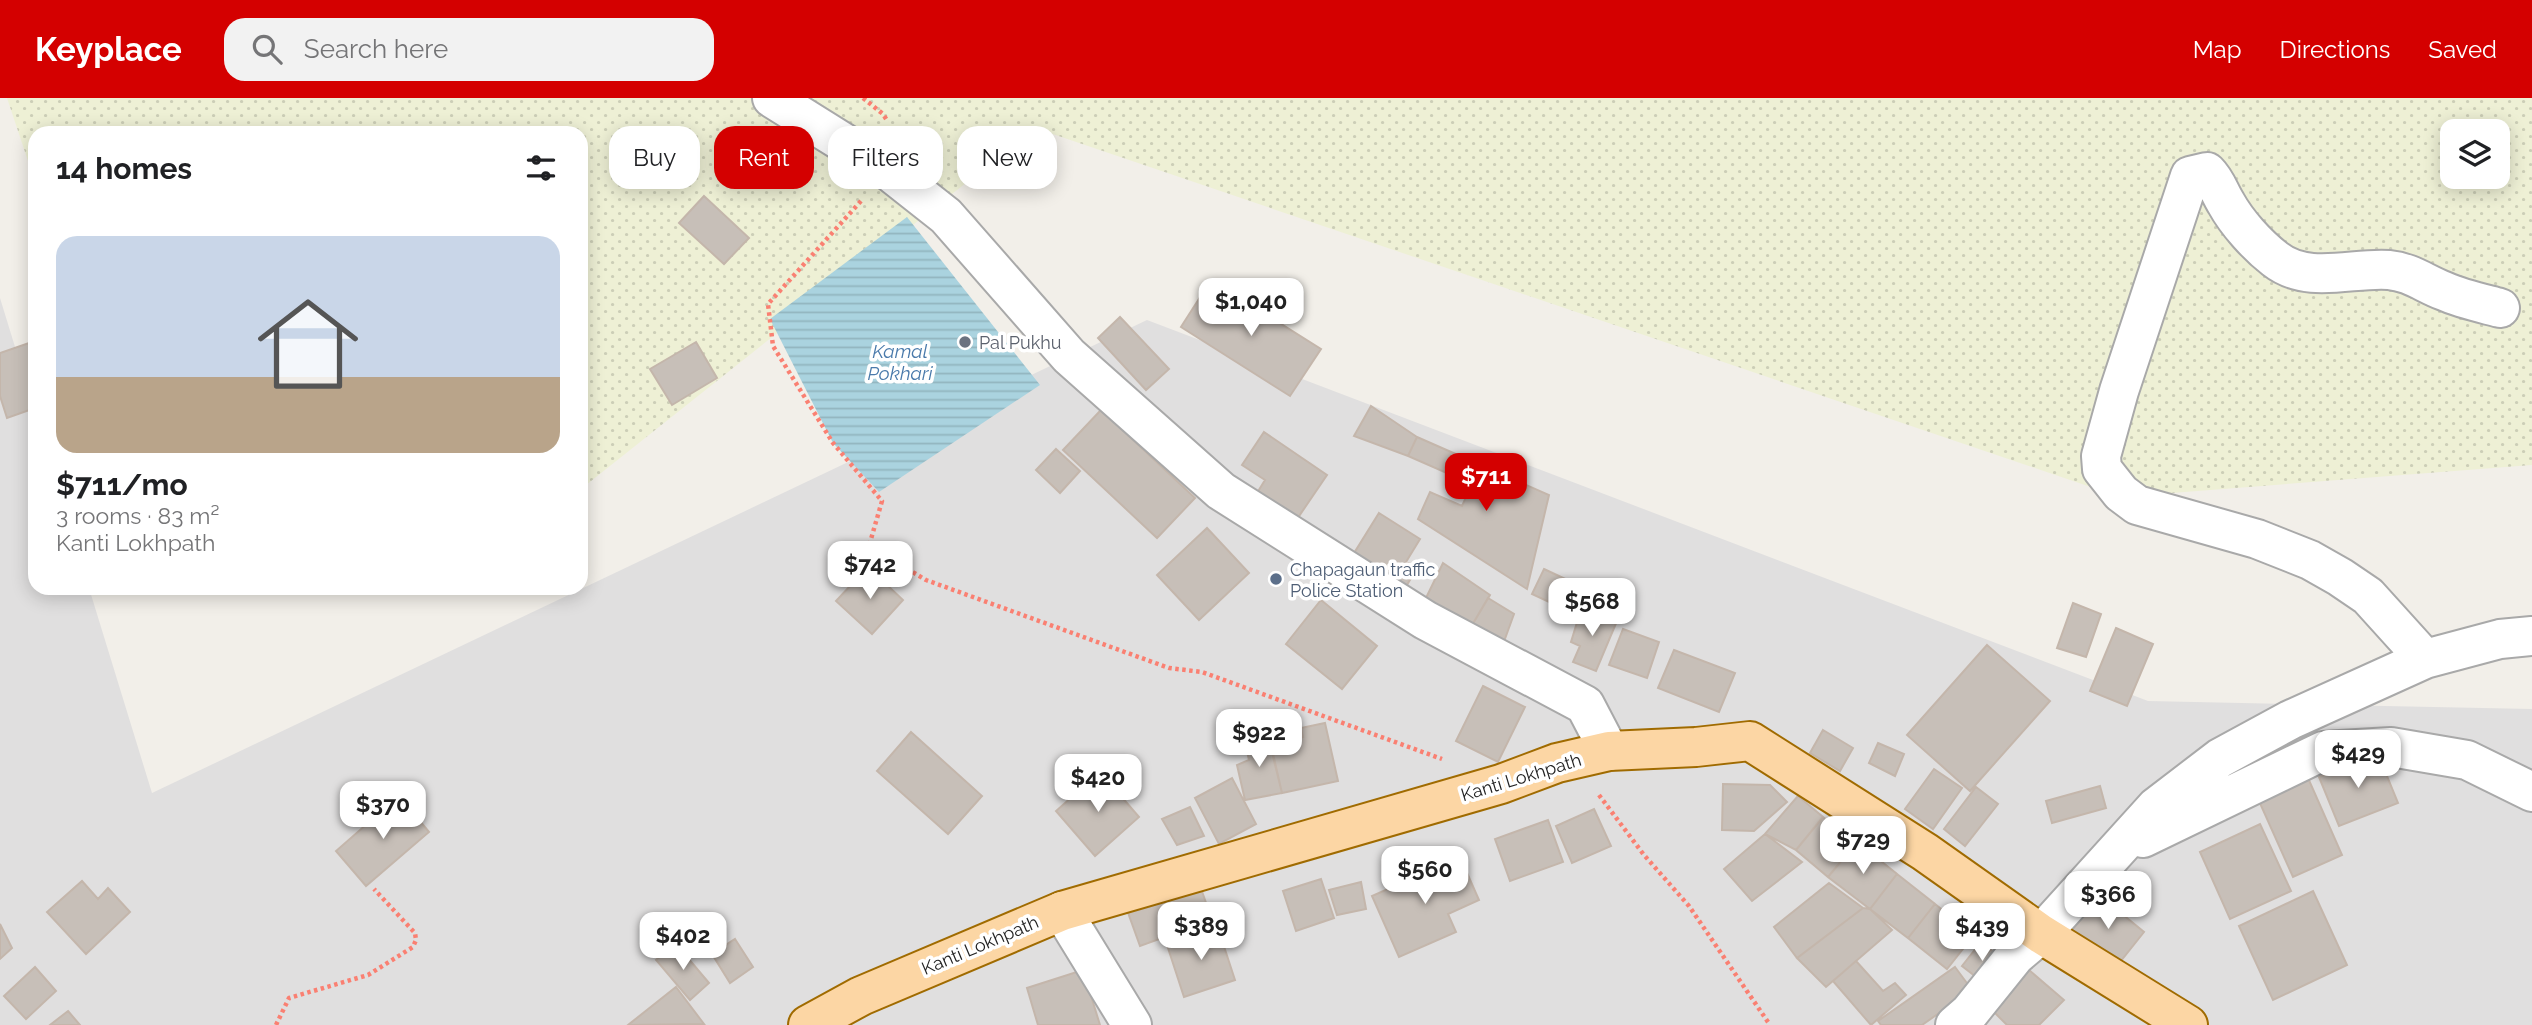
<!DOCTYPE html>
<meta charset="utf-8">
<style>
:root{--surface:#fff;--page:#f2f2f2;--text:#202124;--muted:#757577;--line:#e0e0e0;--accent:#d40000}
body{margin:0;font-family:Raleway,sans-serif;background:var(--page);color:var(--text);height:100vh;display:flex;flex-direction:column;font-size:26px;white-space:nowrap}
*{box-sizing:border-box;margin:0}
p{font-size:23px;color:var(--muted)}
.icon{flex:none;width:38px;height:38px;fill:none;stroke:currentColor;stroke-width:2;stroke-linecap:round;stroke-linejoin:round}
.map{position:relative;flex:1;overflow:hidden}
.side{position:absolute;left:28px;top:28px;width:560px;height:469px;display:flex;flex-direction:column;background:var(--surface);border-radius:21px;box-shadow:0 4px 18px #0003}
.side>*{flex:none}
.top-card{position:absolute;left:609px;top:28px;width:665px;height:63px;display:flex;gap:14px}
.tools{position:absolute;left:2440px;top:21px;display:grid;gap:14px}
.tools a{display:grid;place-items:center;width:70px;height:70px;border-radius:14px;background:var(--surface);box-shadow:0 4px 18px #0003;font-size:35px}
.price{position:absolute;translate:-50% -60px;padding:0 16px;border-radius:14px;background:#fff;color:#222;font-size:23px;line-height:46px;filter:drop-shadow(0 2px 4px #0008)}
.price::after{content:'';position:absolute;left:50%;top:42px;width:21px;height:16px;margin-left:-10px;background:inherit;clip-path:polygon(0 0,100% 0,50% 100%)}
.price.on{background:var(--accent);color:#fff}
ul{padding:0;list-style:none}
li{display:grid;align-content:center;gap:14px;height:371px;padding:0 28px}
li+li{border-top:2px solid var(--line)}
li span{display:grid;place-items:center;height:217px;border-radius:21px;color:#555}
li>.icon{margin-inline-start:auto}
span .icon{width:126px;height:126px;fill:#fffc;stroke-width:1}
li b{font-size:30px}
h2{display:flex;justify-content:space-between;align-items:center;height:84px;padding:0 28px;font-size:30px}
.tag{padding:0 24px;border-radius:21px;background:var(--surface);box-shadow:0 4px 18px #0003;font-size:24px;line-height:63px}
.tag.on{background:var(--accent);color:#fff}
header{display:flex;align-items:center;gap:42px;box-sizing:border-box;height:98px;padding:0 35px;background:var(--accent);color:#fff}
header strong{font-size:33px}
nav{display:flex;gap:38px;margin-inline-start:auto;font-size:24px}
.search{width:490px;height:63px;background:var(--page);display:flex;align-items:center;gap:18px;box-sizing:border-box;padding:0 24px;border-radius:21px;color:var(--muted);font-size:26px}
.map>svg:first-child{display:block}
.residential{fill:#e0dfdf}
.farmland{fill:url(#farmland-dots);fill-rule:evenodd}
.water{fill:url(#water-rules)}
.building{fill:#c7bfb8;stroke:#c4b6ab;stroke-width:2}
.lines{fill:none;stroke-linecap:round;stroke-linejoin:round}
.minor-casing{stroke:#a9a9a9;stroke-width:42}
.major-casing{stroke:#a06b00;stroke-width:42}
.path{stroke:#fa8072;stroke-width:4.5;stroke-dasharray:3.5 3.5;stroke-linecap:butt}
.minor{stroke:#fff;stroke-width:38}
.major{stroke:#fcd6a4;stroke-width:38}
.worship-dot{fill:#6b7280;stroke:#fff;stroke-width:2.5}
.service-dot{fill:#5c6f8a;stroke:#fff;stroke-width:2.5}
.labels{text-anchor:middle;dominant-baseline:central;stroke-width:7;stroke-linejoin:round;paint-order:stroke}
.worship-label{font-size:18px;fill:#5b616d;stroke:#fff;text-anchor:start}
.service-label{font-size:18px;fill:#4e5e75;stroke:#fff;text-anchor:start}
.street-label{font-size:18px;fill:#222;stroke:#fff}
.water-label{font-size:19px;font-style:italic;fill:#4a7aab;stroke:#fff}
</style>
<header>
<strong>Keyplace</strong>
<div class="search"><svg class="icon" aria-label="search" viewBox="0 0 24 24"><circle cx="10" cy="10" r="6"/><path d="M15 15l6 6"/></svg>Search here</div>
<nav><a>Map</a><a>Directions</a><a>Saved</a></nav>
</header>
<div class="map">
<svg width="2532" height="927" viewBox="0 0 2532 927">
<defs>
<pattern id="farmland-dots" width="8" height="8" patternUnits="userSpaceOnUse" patternTransform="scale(1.75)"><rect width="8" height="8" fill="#eef0d5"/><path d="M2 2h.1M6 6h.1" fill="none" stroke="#ccceb7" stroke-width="1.8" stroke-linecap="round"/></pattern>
<pattern id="water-rules" width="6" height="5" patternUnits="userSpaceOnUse" patternTransform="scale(1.75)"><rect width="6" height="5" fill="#aad3df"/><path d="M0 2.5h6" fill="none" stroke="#92b5bf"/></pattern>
</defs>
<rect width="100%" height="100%" fill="#f2efe9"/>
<!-- residential -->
<path class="residential" d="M0,200l35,114v176h54l63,205 995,-473 1001,381 384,8v316h-2532z"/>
<!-- farmland -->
<path class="farmland" d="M7,0h2525v367l-412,32 -1085,-369 -454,361v-356h-546v49zM2452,33h45v46h-45z"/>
<!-- water -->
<path class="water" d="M907,119l133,168 -161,107 -46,-49 -63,-124z"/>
<!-- building -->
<path class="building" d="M704,98l45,42 -25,26 -45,-41z
M1211,182l110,69 -31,47 -109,-69z
M1120,219l49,52 -23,21 -48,-52z
M35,243v67l-28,10 -7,-22v-43z
M696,244l21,36 -45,27 -22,-36z
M1371,308l46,31 -9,19 -54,-20z
M1101,312l94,88 -38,40 -94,-88z
M1264,334l63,43 -34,50 -39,-27 11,-18 -23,-15z
M1417,339l132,58 -22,94 -109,-70 12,-27 32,14 10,-22 -64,-28z
M1056,351l24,22 -20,22 -24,-23z
M1379,415l41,26 -14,23 11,6 -13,22 -53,-32z
M1207,430l42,45 -50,47 -42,-45z
M1443,465l47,32 -22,37 -43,-32z
M868,469l35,33 -31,34 -36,-33z
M1544,471l47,22 -12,25 -47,-22z
M1488,500l26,16 -12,33 -34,-15z
M1321,502l56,46 -35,43 -56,-45z
M2073,505l28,11 -15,43 -29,-9z
M1584,510l33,13 -21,50 -23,-9 7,-16 -9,-4 8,-26z
M2116,530l37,16 -26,62 -37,-15z
M1623,531l36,13 -12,36 -38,-13z
M1987,547l63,56 -80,90 -63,-56z
M1674,552l61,23 -16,39 -61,-24z
M1483,588l42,21 -27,55 -42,-21z
M1325,625l13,58 -56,12 -11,-48 32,-8 -2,-9z
M1823,632l30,18 -13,23 -30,-18z
M911,634l71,64 -34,38 -71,-63z
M1267,634l15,61 -37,7 -8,-35 12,-5 -5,-22z
M1878,645l26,11 -9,22 -26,-13z
M2378,656l20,49 -59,23 -20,-49z
M1934,671l28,19 -29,41 -28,-20z
M1100,674l39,45 -44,39 -39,-45z
M1232,680l24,46 -37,20 -24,-46z
M2308,680l34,77 -49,22 -34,-76z
M1723,686l47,1 17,17 -33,29 -32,-1z
M2100,688l6,22 -54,15 -6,-22z
M1976,689l22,17 -33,42 -21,-17z
M399,698l30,36 -63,54 -30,-35z
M1798,698l25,21 -27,33 -31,-16z
M1190,709l14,29 -27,9 -15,-26z
M1594,711l17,37 -39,17 -16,-37z
M1823,719l34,25 -29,35 -32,-27z
M1548,722l15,42 -53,19 -15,-42z
M2260,726l31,67 -61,28 -30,-67z
M1765,736l37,28 -50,39 -28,-32z
M1857,744l40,32 -27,35 -42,-32z
M1460,759l19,43 -31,14 8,18 -57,25 -27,-61z
M1897,776l38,30 -27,34 -38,-29z
M1321,781l13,39 -38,13 -13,-40z
M1198,782l14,40 -72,26 -14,-39z
M82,783l16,18 10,-11 22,24 -44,42 -39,-42z
M1361,784l5,27 -29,6 -8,-25z
M1829,785l34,25 -66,50 -23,-31z
M2313,793l34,74 -74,35 -34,-74z
M2100,798l44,36 -28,35 -44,-37z
M1935,806l39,31 -27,34 -39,-31z
M1863,810l7,1 22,21 -66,57 -29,-29z
M0,826l12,24 -12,11z
M1218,830l17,52 -51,17 -17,-52z
M735,841l18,28 -23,16 -18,-29z
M1981,844l21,17 -18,24 -22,-17z
M676,846l33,39 -19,17 -34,-40z
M1856,863l27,30 12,-8 11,12 -35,30 -38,-44z
M2022,866l42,36 -25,25h-32l-19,-19z
M35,869l21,24 -30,28 -22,-23z
M1955,869l17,23 -50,35h-41l-3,-4z
M1083,872l17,55h-62l-11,-37z
M676,889l28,37 -76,1z
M68,913l12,14h-30z"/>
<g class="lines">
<!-- minor casing -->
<g class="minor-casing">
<path id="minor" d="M772,0l117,73 57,45 123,140 152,135 204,129 160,85 24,46
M2425,561l-57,-63 -28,-19 -30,-17 -53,-21 -120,-34 -16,-12 -19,-24 -1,-13 18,-65 71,-215 17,-4c10,10 12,20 19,31 11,20 31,42 49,56 33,26 78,8 114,11 22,2 36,14 55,21 18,8 37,12 56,17
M2143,740l180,-87 68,-4 76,13 65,32
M1062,813l70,114
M1955,927l15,-13 45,-56 26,-22 115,-127 64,-49 70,-38 135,-61 75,-20 32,-3"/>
</g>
<!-- major casing -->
<g class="major-casing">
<path id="major" d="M808,927l53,-29 201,-85 439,-127 56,-21 52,-12 87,-4 54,-6 175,111 116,82 147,91"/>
</g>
<!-- path -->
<path class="path" d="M863,0l20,16 5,8
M861,103l-93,103 5,42 60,97 49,58 -13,45 57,34 243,88 33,4 240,87
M1599,697l45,60 45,51 81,119
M276,927l13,-27 79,-23 45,-28 3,-7 -1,-7 -41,-44"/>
<!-- minor -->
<use href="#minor" class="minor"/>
<!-- major -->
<use href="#major" class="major"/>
</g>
<!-- markers -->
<circle class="worship-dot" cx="965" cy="244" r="7"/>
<circle class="service-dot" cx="1276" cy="481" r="7"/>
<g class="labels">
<!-- worship labels -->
<g class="worship-label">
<text x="979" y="244">Pal Pukhu</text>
</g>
<!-- service labels -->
<g class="service-label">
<text x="1290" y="471">Chapagaun traffic<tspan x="1290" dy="21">Police Station</tspan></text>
</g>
<!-- street labels -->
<g class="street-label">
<text transform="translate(1521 679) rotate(-17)">Kanti Lokhpath</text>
<text transform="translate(980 847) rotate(-23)">Kanti Lokhpath</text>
</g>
<!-- water labels -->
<g class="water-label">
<text x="900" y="253">Kamal<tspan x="900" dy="22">Pokhari</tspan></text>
</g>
</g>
</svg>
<div class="tools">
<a><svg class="icon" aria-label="layers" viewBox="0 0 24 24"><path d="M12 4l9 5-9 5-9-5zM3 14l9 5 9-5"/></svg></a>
</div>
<b class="price" style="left:1251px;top:240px">$1,040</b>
<b class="price on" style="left:1486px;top:415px">$711</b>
<b class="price" style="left:870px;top:503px">$742</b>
<b class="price" style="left:1592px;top:540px">$568</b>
<b class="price" style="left:1259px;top:671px">$922</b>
<b class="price" style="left:2358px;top:692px">$429</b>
<b class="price" style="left:1098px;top:716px">$420</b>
<b class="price" style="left:383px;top:743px">$370</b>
<b class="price" style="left:1863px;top:778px">$729</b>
<b class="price" style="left:1425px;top:808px">$560</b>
<b class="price" style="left:2108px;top:833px">$366</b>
<b class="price" style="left:1201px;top:864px">$389</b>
<b class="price" style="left:1982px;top:865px">$439</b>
<b class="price" style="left:683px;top:874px">$402</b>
<div class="top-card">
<a class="tag">Buy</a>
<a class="tag on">Rent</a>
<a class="tag">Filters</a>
<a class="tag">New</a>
</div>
<section class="side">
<h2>14 homes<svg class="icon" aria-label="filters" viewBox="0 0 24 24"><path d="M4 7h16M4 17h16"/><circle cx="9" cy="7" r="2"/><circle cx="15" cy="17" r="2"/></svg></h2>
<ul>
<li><span style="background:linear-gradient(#c9d6e8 65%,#b9a48a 0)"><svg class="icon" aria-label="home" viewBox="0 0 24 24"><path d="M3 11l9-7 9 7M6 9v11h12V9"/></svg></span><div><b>$711/mo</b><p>3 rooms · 83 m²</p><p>Kanti Lokhpath</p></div></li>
</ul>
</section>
</div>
